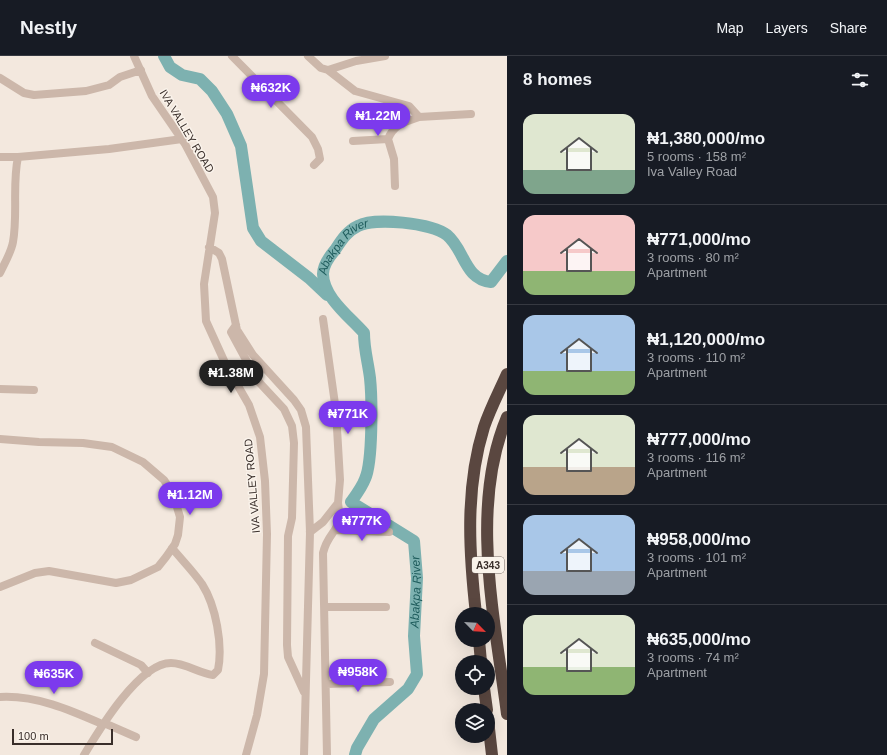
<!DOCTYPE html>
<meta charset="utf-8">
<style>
:root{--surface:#171b24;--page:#20242c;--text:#f1f3f6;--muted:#9ea1a6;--line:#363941;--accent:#7c3aed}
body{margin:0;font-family:Helvetica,sans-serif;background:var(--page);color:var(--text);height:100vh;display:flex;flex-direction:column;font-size:15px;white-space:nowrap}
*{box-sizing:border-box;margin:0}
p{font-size:13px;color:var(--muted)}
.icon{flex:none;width:22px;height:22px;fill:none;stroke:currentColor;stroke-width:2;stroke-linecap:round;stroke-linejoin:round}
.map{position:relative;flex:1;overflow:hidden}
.side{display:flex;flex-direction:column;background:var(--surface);width:380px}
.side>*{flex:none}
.needle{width:26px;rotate:114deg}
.tools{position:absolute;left:455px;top:551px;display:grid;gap:8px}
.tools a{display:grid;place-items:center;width:40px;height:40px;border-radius:50%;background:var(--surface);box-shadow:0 4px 16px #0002;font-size:20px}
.scale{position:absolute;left:12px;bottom:10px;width:101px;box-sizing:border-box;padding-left:4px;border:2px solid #392e2a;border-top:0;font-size:11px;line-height:14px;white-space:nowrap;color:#392e2a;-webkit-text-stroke:3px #faf3eb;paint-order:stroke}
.price{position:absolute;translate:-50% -34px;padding:0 9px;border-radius:14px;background:var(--accent);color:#fff;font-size:13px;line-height:26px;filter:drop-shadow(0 1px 2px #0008)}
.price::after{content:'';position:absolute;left:50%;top:24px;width:12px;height:9px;margin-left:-6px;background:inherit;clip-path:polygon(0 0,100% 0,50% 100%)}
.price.current{background:#222;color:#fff}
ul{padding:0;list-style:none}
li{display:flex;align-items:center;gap:12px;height:100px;padding:0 16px}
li+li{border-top:1px solid var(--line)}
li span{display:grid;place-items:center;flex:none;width:112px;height:80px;border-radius:12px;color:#555}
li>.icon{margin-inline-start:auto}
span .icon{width:48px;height:48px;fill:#fffc;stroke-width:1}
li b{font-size:17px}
h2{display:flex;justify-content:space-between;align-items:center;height:48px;padding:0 16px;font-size:17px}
header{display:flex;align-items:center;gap:24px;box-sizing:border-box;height:56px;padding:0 20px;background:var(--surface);border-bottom:1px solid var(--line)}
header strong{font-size:19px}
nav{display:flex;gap:22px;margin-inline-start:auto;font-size:14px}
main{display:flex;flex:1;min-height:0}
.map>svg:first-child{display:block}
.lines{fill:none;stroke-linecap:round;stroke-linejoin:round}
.river{stroke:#7db1b0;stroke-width:12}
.street{stroke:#ccb7aa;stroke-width:8}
.highway{stroke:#5a4740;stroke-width:12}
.labels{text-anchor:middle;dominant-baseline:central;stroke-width:3;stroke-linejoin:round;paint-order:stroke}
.shield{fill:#faf3eb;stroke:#736964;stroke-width:1}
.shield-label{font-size:10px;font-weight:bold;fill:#392e2a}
.street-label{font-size:11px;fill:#392e2a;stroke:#faf3eb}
.water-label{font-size:12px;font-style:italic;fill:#1e5c5c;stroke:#faf3eb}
</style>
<header>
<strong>Nestly</strong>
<nav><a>Map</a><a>Layers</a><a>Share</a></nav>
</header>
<main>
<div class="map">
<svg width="507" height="699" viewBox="0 0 507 699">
<rect width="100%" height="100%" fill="#f3e8de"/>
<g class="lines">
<!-- river -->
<g class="river">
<path d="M164,0l6,11 12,8 18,4 12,12 15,23 14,32 12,82 8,13 48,37 18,17"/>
<path id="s1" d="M355,699l2,-7 17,-29 34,-30 9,-15 -3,-38 3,-58 -3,-37 -63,-39c5,-7 11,-15 14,-23 8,-17 7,-82 5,-101 -2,-16 -6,-29 -6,-45 -14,-16 -41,-36 -41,-59 0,-9 6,-17 12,-24 6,-9 12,-19 23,-24 16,-9 74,-3 89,9 18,15 17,44 44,47l16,-21"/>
</g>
<!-- street -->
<path class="street" d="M134,0l18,40 33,48 28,53 2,16 -11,71 2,37 20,44 23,40 11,32 5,44 2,53 -3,140 -7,41 -11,40
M232,0l80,81 6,12 2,10 -6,6
M308,0l13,12 7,2 27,21 54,15 10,11 52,-3
M328,14l28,-9 29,-5
M0,22l24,15 10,2 52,-4 23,-6 11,-8 21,-7
M353,85l35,-2
M0,101h18
M395,130l-1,-27 -6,-20c6,-15 17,-17 31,-22
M209,191l10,6 3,6 15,71 16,25 41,45 7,10 5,17 4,105 -6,223
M0,217c4,-9 11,-20 13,-31 5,-28 -1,-57 5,-85l91,-8 73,-10
M236,269l-5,7 26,48 27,29 8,17 2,17 -2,75 -4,18 -1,109 1,12 16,35
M0,333l34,1
M0,383l39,3 44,1 29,4 31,15 21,18 9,14 7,23 -2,18 -3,9 -9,13 -8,10 -27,13 -15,3 -67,-12 -14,2 -35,14
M336,474l53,2
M310,476l13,-10 15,-19 2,-23 -4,-69 -13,-92
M326,551h60
M95,587l46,22 7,8
M326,628l64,-2
M0,641c36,-2 70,13 102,27
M104,667l32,14
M84,699c15,-25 55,-92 87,-92 14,0 28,10 42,12l5,-5c5,-25 -2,-64 -16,-86 -9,-13 -20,-24 -30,-36
M327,699l-4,-202c6,-25 20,-19 15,-50"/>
<!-- highway -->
<path class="highway" d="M507,361c-38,90 -12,203 0,297
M476,558c-7,-62 -11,-126 8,-187 6,-18 15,-35 23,-53
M479,584l2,22
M484,632l3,22
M488,664l4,35"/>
</g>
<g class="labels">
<!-- shield labels -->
<rect class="shield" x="472" y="501" width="32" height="16" rx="3"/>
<g class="shield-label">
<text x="488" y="509">A343</text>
</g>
<!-- street labels -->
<g class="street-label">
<text transform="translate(187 75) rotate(59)">IVA VALLEY ROAD</text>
<text transform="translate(252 430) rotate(-95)">IVA VALLEY ROAD</text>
</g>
<!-- water labels -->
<g class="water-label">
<text stroke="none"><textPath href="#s1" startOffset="594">Abakpa River</textPath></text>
<text stroke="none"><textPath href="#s1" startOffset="186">Abakpa River</textPath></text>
</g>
</g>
</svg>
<div class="tools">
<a><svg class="needle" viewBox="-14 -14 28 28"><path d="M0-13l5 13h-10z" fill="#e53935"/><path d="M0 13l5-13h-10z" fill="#9ea1a6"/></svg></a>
<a><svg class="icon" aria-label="locate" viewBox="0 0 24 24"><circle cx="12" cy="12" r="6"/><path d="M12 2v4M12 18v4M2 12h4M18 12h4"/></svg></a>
<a><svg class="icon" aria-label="layers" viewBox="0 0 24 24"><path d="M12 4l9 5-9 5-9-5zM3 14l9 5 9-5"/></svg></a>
</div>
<div class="scale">100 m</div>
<b class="price" style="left:271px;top:53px">₦632K</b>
<b class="price" style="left:378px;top:81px">₦1.22M</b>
<b class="price current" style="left:231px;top:338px">₦1.38M</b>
<b class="price" style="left:348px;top:379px">₦771K</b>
<b class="price" style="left:190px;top:460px">₦1.12M</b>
<b class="price" style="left:362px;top:486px">₦777K</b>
<b class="price" style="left:358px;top:637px">₦958K</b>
<b class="price" style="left:54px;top:639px">₦635K</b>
</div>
<section class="side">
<h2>8 homes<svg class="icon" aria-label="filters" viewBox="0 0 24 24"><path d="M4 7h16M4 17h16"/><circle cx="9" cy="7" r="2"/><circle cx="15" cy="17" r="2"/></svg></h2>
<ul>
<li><span style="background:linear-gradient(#dfe7d0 70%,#7fa58c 0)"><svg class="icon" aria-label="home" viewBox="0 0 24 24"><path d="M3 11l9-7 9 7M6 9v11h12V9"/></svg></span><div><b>₦1,380,000/mo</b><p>5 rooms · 158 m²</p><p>Iva Valley Road</p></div></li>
<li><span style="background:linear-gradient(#f6c9c9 70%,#8fb573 0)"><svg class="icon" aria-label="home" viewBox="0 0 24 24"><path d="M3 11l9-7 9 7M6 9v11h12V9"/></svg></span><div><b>₦771,000/mo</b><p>3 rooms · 80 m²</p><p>Apartment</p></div></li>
<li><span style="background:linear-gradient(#a9c7e8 70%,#8fb573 0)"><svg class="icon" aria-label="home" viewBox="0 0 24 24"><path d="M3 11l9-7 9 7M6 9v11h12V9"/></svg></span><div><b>₦1,120,000/mo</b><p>3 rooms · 110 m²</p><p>Apartment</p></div></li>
<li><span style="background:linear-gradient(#dfe7d0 65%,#b9a48a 0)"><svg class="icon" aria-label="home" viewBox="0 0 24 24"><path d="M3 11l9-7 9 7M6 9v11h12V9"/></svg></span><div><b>₦777,000/mo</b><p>3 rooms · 116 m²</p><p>Apartment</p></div></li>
<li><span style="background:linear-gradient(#a9c7e8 70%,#9aa5b1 0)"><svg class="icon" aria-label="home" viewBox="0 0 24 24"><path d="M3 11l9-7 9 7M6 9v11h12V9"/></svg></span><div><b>₦958,000/mo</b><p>3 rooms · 101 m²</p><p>Apartment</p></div></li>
<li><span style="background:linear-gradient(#dfe7d0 65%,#8fb573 0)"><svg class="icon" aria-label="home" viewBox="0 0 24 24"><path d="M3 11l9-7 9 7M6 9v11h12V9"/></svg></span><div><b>₦635,000/mo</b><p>3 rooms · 74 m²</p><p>Apartment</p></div></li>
</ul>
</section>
</main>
